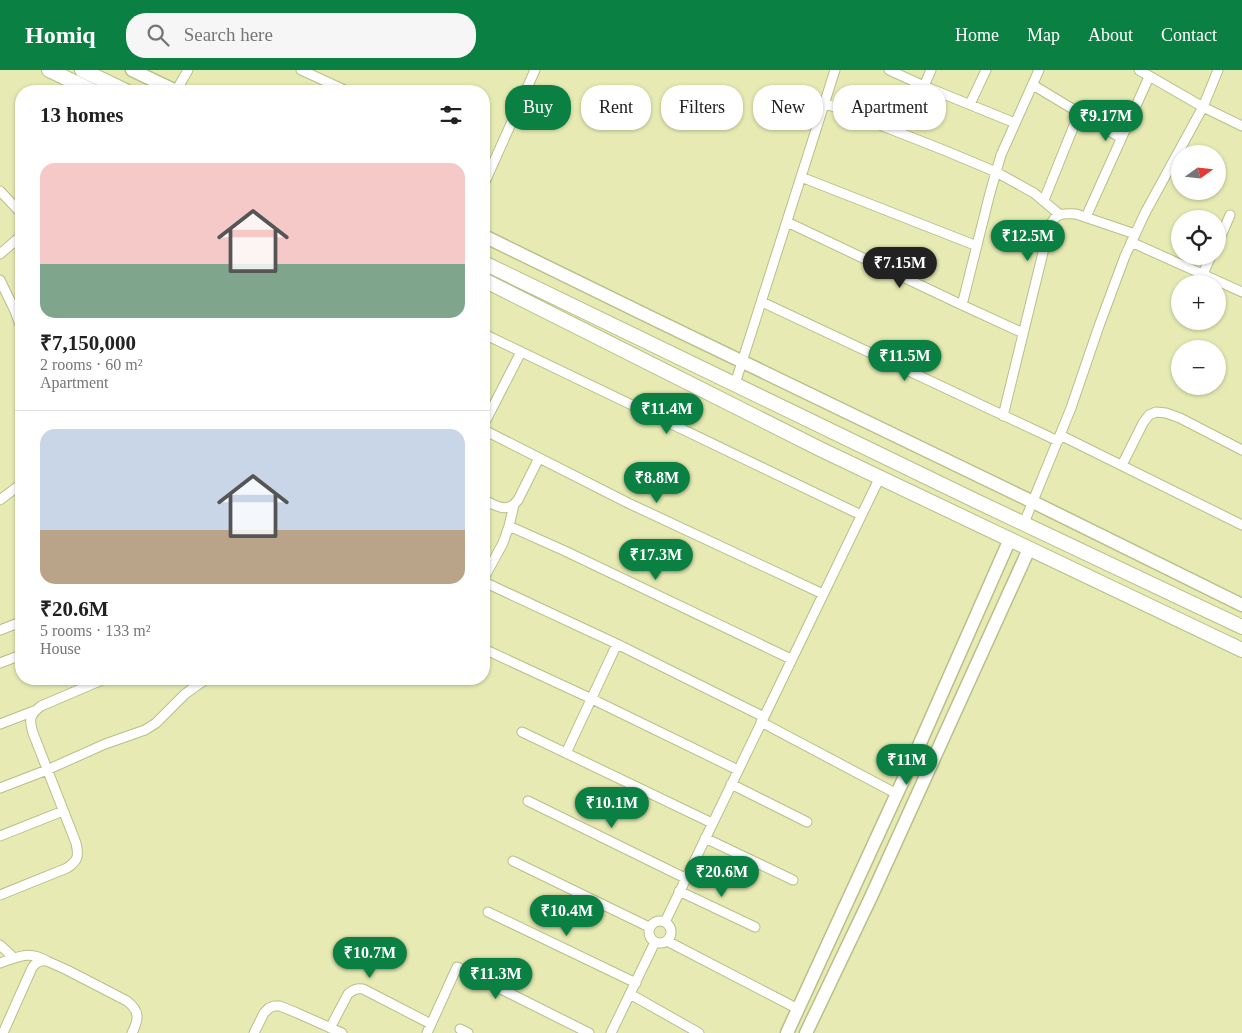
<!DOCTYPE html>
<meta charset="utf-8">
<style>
:root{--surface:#fff;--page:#f6f6f6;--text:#222;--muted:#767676;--line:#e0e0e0;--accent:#0b8043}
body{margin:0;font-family:"Times New Roman",serif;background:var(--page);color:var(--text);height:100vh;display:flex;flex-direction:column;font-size:19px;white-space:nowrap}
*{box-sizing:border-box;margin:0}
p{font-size:16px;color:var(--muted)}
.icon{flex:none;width:28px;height:28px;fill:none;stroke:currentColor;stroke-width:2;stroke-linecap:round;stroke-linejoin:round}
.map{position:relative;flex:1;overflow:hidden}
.drawer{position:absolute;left:15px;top:15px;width:475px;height:600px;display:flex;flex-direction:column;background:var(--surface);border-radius:20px;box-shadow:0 1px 4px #0004}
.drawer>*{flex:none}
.banner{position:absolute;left:505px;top:15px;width:475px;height:45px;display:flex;gap:10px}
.needle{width:32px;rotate:75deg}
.controls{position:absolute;left:1171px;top:75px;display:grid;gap:10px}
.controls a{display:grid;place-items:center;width:55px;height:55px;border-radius:50%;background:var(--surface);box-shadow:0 1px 4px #0004;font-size:25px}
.price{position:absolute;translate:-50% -42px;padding:0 11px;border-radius:18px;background:var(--accent);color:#fff;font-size:16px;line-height:32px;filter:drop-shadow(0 1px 2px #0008)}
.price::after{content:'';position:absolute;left:50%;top:30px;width:15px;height:11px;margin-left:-8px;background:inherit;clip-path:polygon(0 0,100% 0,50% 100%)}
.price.active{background:#222;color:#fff}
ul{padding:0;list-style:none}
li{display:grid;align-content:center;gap:10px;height:265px;padding:0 25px}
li+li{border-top:1px solid var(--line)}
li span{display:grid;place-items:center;height:155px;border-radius:15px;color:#555}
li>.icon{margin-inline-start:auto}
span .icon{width:90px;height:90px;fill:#fffc;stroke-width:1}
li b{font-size:21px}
h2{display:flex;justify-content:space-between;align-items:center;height:60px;padding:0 25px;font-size:21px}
.tag{padding:0 18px;border-radius:20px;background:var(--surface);box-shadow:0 1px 4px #0004;font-size:18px;line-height:45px}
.tag.active{background:var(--accent);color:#fff}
header{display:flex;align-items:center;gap:30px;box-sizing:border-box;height:70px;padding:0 25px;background:var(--accent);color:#fff}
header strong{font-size:24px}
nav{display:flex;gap:28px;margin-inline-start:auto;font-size:18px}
.search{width:350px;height:45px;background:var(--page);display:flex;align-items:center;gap:12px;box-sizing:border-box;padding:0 18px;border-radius:20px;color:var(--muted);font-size:19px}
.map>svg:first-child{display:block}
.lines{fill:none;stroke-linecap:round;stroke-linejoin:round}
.street-casing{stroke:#babe88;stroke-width:11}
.secondary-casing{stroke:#babe88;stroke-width:15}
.primary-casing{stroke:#babe88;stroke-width:16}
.street{stroke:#fff;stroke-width:9}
.secondary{stroke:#fff;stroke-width:12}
.primary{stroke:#fff;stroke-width:14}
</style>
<header>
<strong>Homiq</strong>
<div class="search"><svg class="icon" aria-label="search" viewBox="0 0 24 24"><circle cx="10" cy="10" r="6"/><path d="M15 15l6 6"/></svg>Search here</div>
<nav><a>Home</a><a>Map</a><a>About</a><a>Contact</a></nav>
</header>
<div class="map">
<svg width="1242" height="963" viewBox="0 0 1242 963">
<rect width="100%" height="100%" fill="#e7ebb3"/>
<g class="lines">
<!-- street casing -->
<g class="street-casing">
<path id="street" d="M301,0l46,21
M889,0l35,16 91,37
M1139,0l64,37 39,19
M1033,15l88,53
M924,16l7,-16
M176,21l12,-21
M824,33l122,48 50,21 38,21 25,21
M970,34l16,-34
M801,107l176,69
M484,114l51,-114
M0,121l21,22
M1044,130l35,-87
M1086,147l63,-140
M787,152l175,83 61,28
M1131,172l111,50
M1218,173l12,-28
M0,184l21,-18
M1203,204l8,-18
M0,210l15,31 6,16
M762,232l296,139
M962,235l28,-112 11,-38 38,-85
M484,264l377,181
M735,314l100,-314
M1003,346l46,-188c6,-15 12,-15 27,-14l59,20
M484,354l37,-72
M484,360l144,73 195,91
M1060,365l182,90
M1122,395l21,-42 6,-8 7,-3 10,1 14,5 62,32
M0,430l21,-16
M484,430c13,6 23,14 34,0l21,-42
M1024,453l47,-115 28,-82 26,-70 20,-43 58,-106 15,-37
M509,456l56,25 226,108
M484,508l19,-35 6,-17 5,-21
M484,512l133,62 147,73
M0,560l21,-8
M484,579l108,50 146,71
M0,593l21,-8
M761,652l136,72
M0,654l34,-13
M522,662l190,91
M566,683l51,-109
M731,714l76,38
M0,718l47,-18 58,-26 40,-14 11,-7 29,-29 21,-15
M528,731l157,77
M0,766l63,-25
M705,768l88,42
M513,791l136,66
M679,821l76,36
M0,825l67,-27c11,-7 12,-12 9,-25l-43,-110c-4,-13 -4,-18 8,-27l61,-26
M488,842l148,71
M649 862a11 11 0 1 1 22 0a11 11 0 1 1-22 0Z
M665,852l215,-445
M667,871l131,68
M0,875l14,13
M0,893c19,-6 28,-13 47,-2
M630,924l69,39
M330,958l18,-34c5,-4 8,-6 15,-5l68,35
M460,959l8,4
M3,963l29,-65 4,-5 5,-2h6l20,9 60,31c13,10 12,18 5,32
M254,963l10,-20 5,-5 5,-2h6l17,7 45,20
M427,963l30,-66 132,66
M611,963l44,-91"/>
</g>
<!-- secondary casing -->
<g class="secondary-casing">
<path id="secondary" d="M132,0l44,21
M484,166l176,86 373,180 209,103
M787,963l130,-283 93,-211
M806,963l65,-136 158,-348"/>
</g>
<!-- primary casing -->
<g class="primary-casing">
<path id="primary" d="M49,0l44,21
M82,0l44,21
M484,193l492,238 266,126
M484,210l336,169 422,201"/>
</g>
<!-- street -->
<use href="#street" class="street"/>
<!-- secondary -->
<use href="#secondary" class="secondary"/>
<!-- primary -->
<use href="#primary" class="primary"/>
</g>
</svg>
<div class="controls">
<a><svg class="needle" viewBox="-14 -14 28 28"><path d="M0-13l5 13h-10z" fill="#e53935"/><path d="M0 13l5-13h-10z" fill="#767676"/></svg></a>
<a><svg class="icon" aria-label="locate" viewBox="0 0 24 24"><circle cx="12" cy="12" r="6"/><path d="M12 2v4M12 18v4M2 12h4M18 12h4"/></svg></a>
<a>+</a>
<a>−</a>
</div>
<b class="price" style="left:1106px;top:72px">₹9.17M</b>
<b class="price" style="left:1028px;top:192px">₹12.5M</b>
<b class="price active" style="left:900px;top:219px">₹7.15M</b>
<b class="price" style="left:905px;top:312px">₹11.5M</b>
<b class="price" style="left:667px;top:365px">₹11.4M</b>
<b class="price" style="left:657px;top:434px">₹8.8M</b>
<b class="price" style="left:656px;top:511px">₹17.3M</b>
<b class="price" style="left:907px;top:716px">₹11M</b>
<b class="price" style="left:612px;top:759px">₹10.1M</b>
<b class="price" style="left:722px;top:828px">₹20.6M</b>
<b class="price" style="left:567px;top:867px">₹10.4M</b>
<b class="price" style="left:370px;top:909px">₹10.7M</b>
<b class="price" style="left:496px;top:930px">₹11.3M</b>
<div class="banner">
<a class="tag active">Buy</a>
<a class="tag">Rent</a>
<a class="tag">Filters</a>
<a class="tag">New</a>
<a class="tag">Apartment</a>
</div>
<section class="drawer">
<h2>13 homes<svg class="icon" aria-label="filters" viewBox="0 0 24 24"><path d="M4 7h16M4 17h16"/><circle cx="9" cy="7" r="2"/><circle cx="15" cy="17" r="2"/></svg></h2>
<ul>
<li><span style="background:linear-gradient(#f6c9c9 65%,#7fa58c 0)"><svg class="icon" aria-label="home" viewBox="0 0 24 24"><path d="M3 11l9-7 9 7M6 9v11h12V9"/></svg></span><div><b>₹7,150,000</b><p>2 rooms · 60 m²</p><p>Apartment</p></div></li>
<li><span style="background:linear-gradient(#c9d6e8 65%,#b9a48a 0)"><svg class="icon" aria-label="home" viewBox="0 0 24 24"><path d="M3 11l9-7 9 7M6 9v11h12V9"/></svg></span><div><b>₹20.6M</b><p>5 rooms · 133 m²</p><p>House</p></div></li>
</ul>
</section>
</div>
